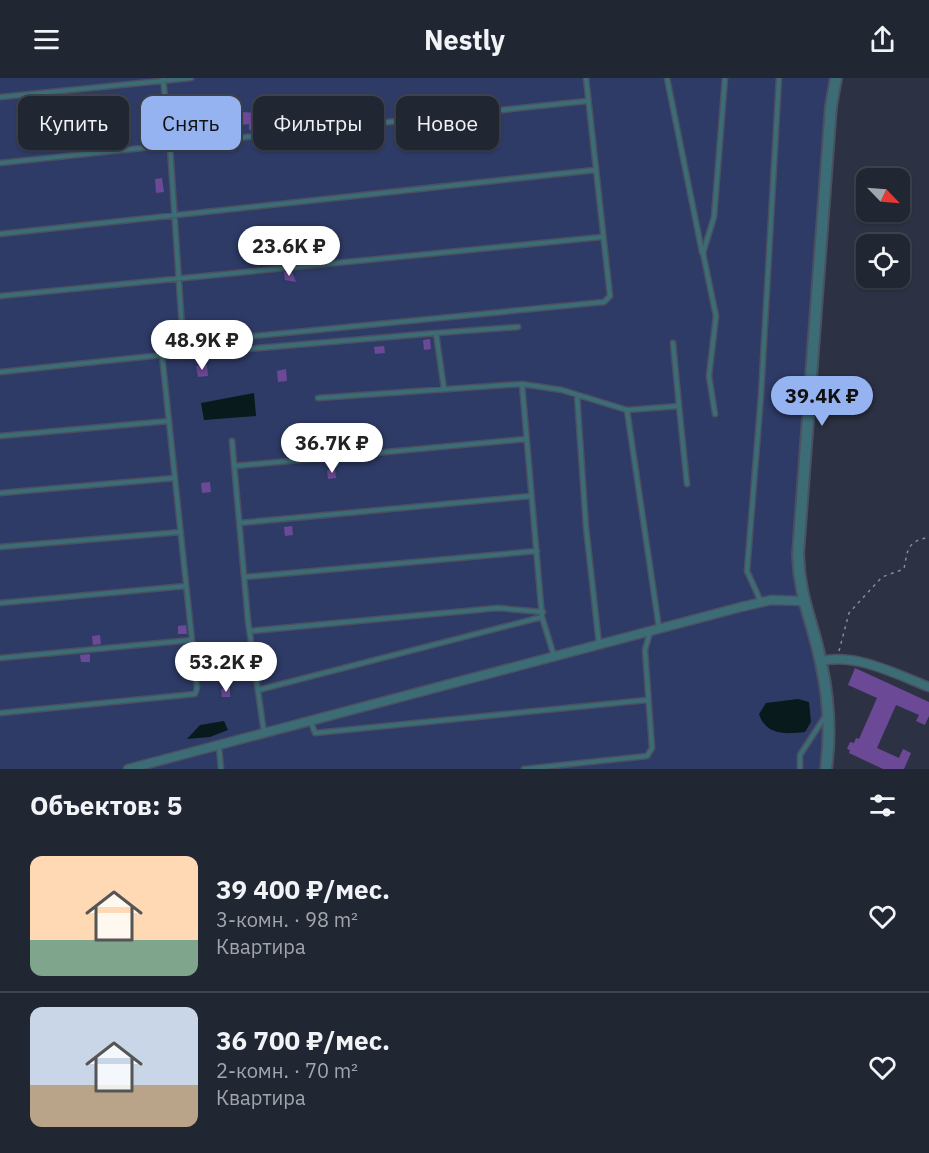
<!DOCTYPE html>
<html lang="ru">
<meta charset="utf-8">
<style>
:root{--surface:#212633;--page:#292e3b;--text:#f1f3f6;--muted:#a2a5ac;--line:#3e434e;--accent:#95b2f1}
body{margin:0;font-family:"IBM Plex Sans",sans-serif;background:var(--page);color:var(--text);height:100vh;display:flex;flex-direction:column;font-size:22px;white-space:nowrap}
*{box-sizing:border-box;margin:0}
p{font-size:20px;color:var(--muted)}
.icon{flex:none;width:33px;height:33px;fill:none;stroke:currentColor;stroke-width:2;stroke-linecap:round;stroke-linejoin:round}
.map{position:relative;height:691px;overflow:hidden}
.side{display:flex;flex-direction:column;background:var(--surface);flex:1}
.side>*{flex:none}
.top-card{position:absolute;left:18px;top:18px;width:600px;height:54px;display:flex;gap:12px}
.needle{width:39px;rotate:115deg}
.fabs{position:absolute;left:856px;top:90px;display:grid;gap:12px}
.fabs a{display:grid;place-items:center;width:54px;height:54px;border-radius:12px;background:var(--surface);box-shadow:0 2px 4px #0004,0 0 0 2px var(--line);font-size:30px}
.price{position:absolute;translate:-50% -51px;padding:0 14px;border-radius:21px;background:#fff;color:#222;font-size:20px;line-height:39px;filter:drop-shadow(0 2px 3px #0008)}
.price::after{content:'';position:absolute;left:50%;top:36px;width:18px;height:14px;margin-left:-9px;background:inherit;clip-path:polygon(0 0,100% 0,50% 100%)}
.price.active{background:var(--accent);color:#111}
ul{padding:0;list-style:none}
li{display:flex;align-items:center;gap:18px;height:150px;padding:0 30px}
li+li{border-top:2px solid var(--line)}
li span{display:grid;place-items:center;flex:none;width:168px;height:120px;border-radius:12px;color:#555}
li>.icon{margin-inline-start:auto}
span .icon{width:72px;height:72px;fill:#fffc;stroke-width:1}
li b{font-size:26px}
h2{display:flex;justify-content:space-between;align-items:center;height:72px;padding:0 30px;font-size:26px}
.tag{padding:0 21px;border-radius:12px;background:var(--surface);box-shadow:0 2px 4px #0004,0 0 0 2px var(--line);font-size:21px;line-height:54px}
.tag.active{background:var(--accent);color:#111}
header{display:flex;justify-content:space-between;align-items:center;height:78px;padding:0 30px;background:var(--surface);font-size:27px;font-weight:700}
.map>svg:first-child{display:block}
.green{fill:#2e3b66}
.water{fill:#081a1c}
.building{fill:#6c4996}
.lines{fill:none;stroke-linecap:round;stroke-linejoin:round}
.service-casing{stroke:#4b5061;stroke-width:7}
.minor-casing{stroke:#4b5061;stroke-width:11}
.tertiary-casing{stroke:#4b5061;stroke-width:14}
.path{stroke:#868b9a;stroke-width:1.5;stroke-dasharray:3 4.5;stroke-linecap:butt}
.service{stroke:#3c6d77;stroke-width:4}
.minor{stroke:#3c6d77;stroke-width:8}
.tertiary{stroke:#3c6d77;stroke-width:10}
</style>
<header><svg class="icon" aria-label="menu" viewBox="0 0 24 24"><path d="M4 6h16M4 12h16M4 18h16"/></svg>Nestly<svg class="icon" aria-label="share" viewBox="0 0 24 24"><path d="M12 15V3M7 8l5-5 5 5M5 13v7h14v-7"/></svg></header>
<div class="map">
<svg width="929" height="691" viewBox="0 0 929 691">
<rect width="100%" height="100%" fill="#2c3244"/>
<!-- green -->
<path class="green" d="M0,0h836l-38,476 23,107 5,108h-826z"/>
<!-- water -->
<path class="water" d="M254,315l2,23 -52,4 -3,-17z
M798,621l11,3 2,20 -6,10c-19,2 -39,4 -46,-18l7,-11z
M224,643l4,9 -18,7 -23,2 13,-14z"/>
<!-- building -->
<path class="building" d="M243,34l14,1 1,16 -9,1v-6l-17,2 -1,-12z
M162,100l2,14 -8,1 -1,-14z
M284,194h8l4,10 -11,-2z
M430,261l1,10 -7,1 -1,-10z
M384,268l1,7 -10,1 -1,-7z
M207,287l1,11 -10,1 -2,-11z
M286,291l1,12 -9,1 -1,-11z
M335,391l1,9 -8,1 -1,-9z
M210,404l1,10 -9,1 -1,-10z
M292,448l1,9 -8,1 -1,-9z
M186,547l1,9h-9v-8z
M100,557l1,9 -8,1 -1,-9z
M90,576v8h-9l-1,-7z
M855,590l74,34v14l-4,9 -9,-4 3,-6 -23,-10 -19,43 22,10 4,-9 8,4 -7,16h-21l-34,-16 1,-3 -3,-1 3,-7 4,1 2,-5 3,1 18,-41 -29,-13z
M230,610v9h-8l-1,-8z"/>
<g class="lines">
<!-- service casing -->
<g class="service-casing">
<path id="service" d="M667,0l35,174
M0,19l191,-19
M0,85l587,-62
M0,156l595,-64
M0,218l602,-59
M183,265l421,-41 6,-6 -24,-218
M673,265l6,63
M211,274l225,-19
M0,294l162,-17 18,-5 3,-7 -13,-196 -7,-69
M444,311l-8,-56 82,-6
M577,317l9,132 13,117
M318,320l204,-14
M627,332l52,-4 8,78
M715,336l-6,-38 7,-60 -13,-63 11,-36 11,-139
M0,358l169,-15
M232,363l16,180 16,112
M234,388l292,-27
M0,415l175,-15
M239,445l292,-27
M0,469l181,-15
M245,499l292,-26
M761,524l-14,-31 14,-176 18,-317
M0,525l186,-17
M250,553l248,-23 45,4
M554,578l-12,-39 -20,-233 40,6 65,20 32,218
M0,580l192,-18
M258,612l284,-73
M0,635l195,-19 2,-6 -35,-333
M311,644l4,11 332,-33
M219,669l2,22
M524,691l123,-13 5,-8 -7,-98 5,-18
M800,691v-14l26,-40"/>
</g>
<!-- minor casing -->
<g class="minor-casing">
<path id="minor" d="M821,583c35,-8 75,13 108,26
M128,691l613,-162 30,-7 32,1"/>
</g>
<!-- tertiary casing -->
<g class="tertiary-casing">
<path id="tertiary" d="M826,691c5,-37 3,-70 -5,-106 -8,-41 -22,-65 -23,-109l33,-448 5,-28"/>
</g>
<!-- path -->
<path class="path" d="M839,573l10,-38 33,-36 22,-8c4,-21 3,-27 25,-32"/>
<!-- service -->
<use href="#service" class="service"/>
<!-- minor -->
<use href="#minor" class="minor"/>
<!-- tertiary -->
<use href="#tertiary" class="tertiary"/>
</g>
</svg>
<div class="fabs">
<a><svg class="needle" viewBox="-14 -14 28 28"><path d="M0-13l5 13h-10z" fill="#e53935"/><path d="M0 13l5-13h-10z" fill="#a2a5ac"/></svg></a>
<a><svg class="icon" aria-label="locate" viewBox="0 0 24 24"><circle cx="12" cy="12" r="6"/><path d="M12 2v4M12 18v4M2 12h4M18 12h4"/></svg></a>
</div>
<b class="price" style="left:289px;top:199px">23.6K ₽</b>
<b class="price" style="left:202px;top:293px">48.9K ₽</b>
<b class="price active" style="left:822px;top:349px">39.4K ₽</b>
<b class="price" style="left:332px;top:396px">36.7K ₽</b>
<b class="price" style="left:226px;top:615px">53.2K ₽</b>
<div class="top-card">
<a class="tag">Купить</a>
<a class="tag active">Снять</a>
<a class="tag">Фильтры</a>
<a class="tag">Новое</a>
</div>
</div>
<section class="side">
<h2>Объектов: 5<svg class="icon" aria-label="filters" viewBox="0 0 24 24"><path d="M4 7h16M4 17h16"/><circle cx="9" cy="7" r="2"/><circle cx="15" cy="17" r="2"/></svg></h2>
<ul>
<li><span style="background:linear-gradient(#ffd9b3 70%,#7fa58c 0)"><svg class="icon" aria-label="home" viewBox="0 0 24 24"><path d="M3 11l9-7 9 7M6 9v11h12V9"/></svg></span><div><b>39 400 ₽/мес.</b><p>3-комн. · 98 m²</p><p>Квартира</p></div><svg class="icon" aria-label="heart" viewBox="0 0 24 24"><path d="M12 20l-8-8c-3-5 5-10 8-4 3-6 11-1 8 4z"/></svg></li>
<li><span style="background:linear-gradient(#c9d6e8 65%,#b9a48a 0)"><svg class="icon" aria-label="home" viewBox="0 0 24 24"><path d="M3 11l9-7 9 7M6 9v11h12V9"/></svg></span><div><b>36 700 ₽/мес.</b><p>2-комн. · 70 m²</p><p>Квартира</p></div><svg class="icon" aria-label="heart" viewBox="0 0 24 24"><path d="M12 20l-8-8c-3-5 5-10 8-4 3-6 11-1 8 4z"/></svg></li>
</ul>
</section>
